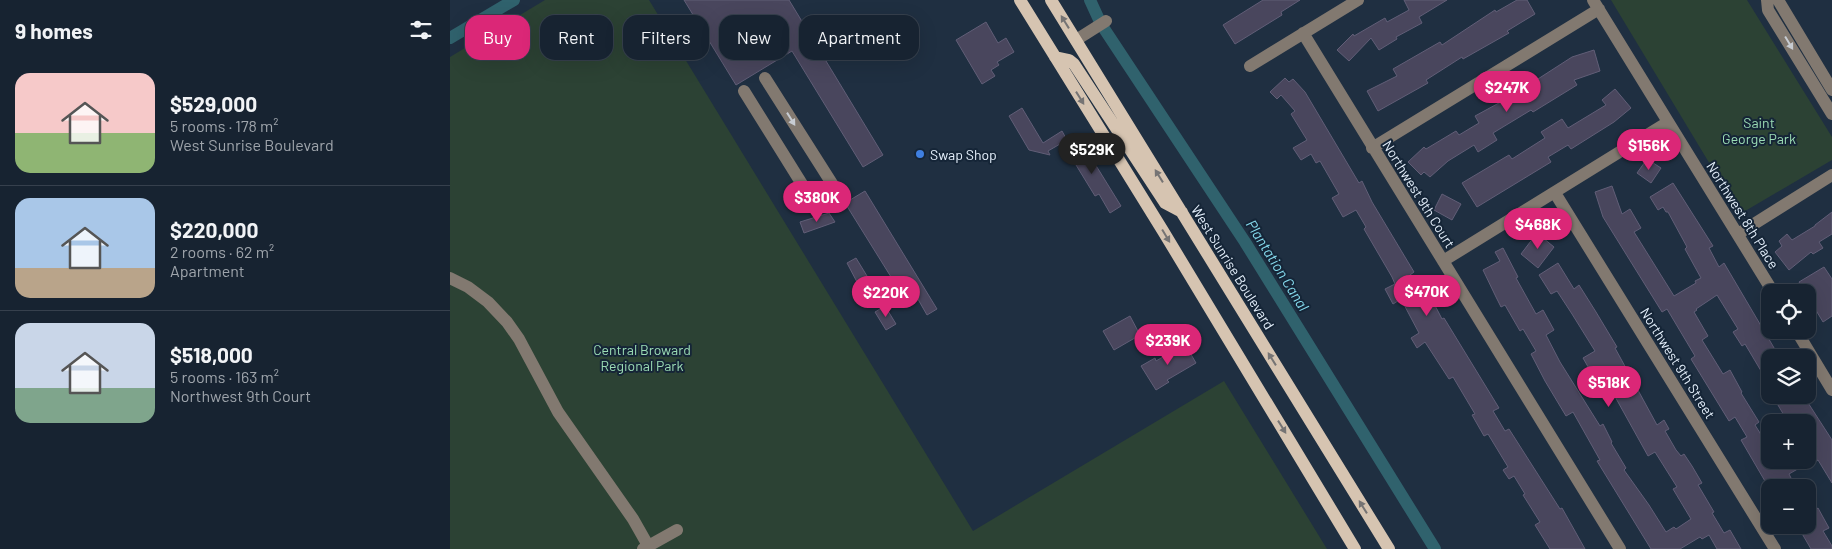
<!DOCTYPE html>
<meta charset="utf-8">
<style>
:root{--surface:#172331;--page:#202b39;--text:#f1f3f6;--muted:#9ea4ab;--line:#36404d;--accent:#db2777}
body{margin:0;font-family:Barlow,sans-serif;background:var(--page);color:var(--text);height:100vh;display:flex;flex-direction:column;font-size:19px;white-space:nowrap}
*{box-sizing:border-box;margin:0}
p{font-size:16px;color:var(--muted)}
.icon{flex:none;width:28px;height:28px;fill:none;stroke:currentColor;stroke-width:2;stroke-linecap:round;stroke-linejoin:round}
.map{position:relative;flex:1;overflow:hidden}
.panel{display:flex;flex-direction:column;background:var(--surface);width:450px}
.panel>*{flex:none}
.banner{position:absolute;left:15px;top:15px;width:475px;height:45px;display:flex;gap:10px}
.tools{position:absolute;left:1311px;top:284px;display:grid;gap:10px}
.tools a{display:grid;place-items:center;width:55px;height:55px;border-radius:10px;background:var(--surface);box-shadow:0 5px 20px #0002,0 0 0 1px var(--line);font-size:25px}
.price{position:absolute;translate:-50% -42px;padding:0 11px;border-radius:18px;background:var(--accent);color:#fff;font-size:16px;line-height:32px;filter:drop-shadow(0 1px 2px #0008)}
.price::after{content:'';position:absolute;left:50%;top:30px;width:15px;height:11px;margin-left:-8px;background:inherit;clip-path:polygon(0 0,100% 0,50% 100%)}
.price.active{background:#222;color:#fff}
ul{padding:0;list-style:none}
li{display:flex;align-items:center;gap:15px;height:125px;padding:0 15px}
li+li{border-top:1px solid var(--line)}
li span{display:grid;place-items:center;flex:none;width:140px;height:100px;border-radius:15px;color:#555}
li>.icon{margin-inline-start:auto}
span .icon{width:60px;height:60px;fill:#fffc;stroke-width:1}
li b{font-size:21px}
h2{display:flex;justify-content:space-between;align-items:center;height:60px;padding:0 15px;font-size:21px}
.tag{padding:0 18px;border-radius:15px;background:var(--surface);box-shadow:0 5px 20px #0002,0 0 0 1px var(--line);font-size:18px;line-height:45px}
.tag.active{background:var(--accent);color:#fff}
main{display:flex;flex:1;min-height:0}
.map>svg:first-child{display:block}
.green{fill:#2c4234}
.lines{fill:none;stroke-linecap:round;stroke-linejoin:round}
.canal{stroke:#30626d;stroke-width:12}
.building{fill:#49465d;stroke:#615e77}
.minor{stroke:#827970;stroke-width:12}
.major{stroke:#d6c4b1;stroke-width:12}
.oneway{fill:#767474}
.oneway2{fill:#c7ccd2}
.shop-dot{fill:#3f7fe0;stroke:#152537;stroke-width:2}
.labels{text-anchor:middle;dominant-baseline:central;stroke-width:4;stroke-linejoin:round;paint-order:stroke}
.park-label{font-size:14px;fill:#9cddb5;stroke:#152537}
.poi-label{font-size:14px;fill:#e5f0fc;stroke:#152537;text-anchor:start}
.street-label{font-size:14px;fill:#e5f0fc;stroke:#152537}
.water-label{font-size:15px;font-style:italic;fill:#85daed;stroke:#152537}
</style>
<main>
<section class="panel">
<h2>9 homes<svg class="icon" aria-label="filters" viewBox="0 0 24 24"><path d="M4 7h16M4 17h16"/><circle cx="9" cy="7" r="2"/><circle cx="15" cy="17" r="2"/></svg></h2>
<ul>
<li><span style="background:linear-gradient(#f6c9c9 60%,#8fb573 0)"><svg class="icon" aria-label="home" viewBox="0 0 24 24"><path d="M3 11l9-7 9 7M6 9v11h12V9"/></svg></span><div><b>$529,000</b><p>5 rooms · 178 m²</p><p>West Sunrise Boulevard</p></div></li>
<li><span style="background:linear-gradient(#a9c7e8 70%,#b9a48a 0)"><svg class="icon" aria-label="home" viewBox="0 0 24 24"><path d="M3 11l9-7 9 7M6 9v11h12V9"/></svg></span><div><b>$220,000</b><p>2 rooms · 62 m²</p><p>Apartment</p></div></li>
<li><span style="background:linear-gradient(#c9d6e8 65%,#7fa58c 0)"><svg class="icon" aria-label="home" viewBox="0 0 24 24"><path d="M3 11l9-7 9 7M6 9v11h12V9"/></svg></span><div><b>$518,000</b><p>5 rooms · 163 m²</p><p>Northwest 9th Court</p></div></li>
</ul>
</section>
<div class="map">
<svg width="1382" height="549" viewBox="0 0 1382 549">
<rect width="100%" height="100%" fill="#1f2f41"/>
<!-- green -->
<path class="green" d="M95,0h104l324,531 251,-150 103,168h-877v-492z
M1161,0h136l85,137v23l-92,54z"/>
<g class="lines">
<!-- canal -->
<path class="canal" d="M640,0l11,24 144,218 190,307
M0,38l64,-38"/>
</g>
<!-- building -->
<path class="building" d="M234,0h105l94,155 -20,12 -71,-116 -56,34z
M813,0h37l-19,12 1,3 -47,29 -12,-19z
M954,0h43l-28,17 3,6 -26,14 1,2 -18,11 -8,-12 -22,23 -12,-11 16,-16 1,2 31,-18 2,4 22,-12z
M1067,0h10l8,14 -28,17 2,2 -46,26 -1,-2 -36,23 2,3 -50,28 -11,-20 30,-15 -4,-7 47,-27 2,3 53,-35 1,2z
M536,22l12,21 8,-5 8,14 -17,10 2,3 -8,5 4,6 -13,8 -26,-44z
M1144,50l6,21 -26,9 3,5 -44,27 -2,-2 -38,23 4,7 -19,12 -4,-7 -26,16 -18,16 -6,-5 -3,3 -13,-13 16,-15 2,2 30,-18 3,4 20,-12 -4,-7 35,-19 62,-40z
M835,78l4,4 4,-3 12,13 54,91 3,-2 10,21 42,70 -4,3 11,21 7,-4 14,27 2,-1 55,90 -6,3 12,20 4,-2 51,80 2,-1 23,41h-35l-15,-24 5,-3 -17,-27 2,-1 -11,-18 -5,3 -6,-9 5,-3 -20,-33 -4,2 -12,-21 3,-1 -22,-37 -4,2 -24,-37 -8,6 -6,-10 8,-5 -18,-34 -8,5 -8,-15 10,-5 -3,-7 -28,-48 2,-2 -10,-17 -13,7 -11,-19 7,-4 -19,-33 -4,2 -5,-9 -10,6 -8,-12 14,-8 -16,-26 4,-3 -14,-16 -4,4 -7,-7z
M1165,89l16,19 -17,14 -43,27 -3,-4 -20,12 3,5 -74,45 -15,-24 47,-28 3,4 33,-21 -4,-6 21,-13 6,9 38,-23 -4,-5z
M572,108l21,35 19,-12 5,9 -19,11 2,4 -21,-5 -20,-34z
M629,138l42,68 -11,7 -11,-19 -4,2 -30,-49z
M1197,159l14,9 -10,15 -14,-10z
M1223,183l40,63 -4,2 10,19 5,-4 56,95h-10v28l-25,-42 -3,2 -9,-14 5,-3 -21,-34 -21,14 1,1 -3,2 14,24 -6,4 21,34 7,-4 12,22 -1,1 18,29 -4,3 15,24v11h38v-38h-20l-16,-27h31l29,45v43l-14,-23 -10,6v-3l-19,11 7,14h-27l-28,-48 6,-3 -12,-20 -6,4 -38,-62 4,-3 -28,-47 -5,3 -59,-95 -8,-25 17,-6 10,28 8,-5 11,19 -7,4 40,64 22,-13 -1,-2 6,-3 -16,-29 2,-2 -19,-35h-2l-3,-5 -5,3 -8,-13z
M415,191l72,118 -10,6 -16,-28 -10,6 -56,-90z
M992,194l19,10 -9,16 -18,-10z
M1382,212v22l-13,8 4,6 -10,6 -2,-2 -22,18 -14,-18 7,-6 -3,-5 8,-7 5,6 23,-14v-1z
M379,213l6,9 -31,11 -4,-11z
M1087,233l17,14 -16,21 -17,-14z
M1053,248l15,29 -2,1 20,36 7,-4 11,20 -8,5 14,27 40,64 3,-2 9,18 -1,1 15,25 -2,2 25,35 17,27 8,-5 2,2 15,-10 -18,-30 4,-2 -22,-35 -7,4 -45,-81 -8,4 -12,-21 12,-7 -23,-37 -15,-23 -6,3 -12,-19 19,-12 16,26 5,-4 17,27 21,35 -2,1 42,77 7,-5 5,9 -4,2 11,19 5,6 3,-2 8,12 10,17 -4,2 16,27 -2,1 12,20 6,-3 11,19h-24l-8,-14 -7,4 -2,-2 -20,12h-29l-54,-88 3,-1 -27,-48 -7,4 -21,-35 -14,-27 5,-3 -13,-22 -3,2 -15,-26 -4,2 -5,-10 -13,-27 17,-9 -5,-9z
M406,258l11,18 -10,6 -10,-19z
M1374,267l8,12v37l-9,6 -15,-25v-5h-3l-6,-10z
M435,306l11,18 -10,6 -11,-18z
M680,316l10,19 -26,15 -11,-19z
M735,344l11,19 -29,17 2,2 -13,8 -15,-24 14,-8 1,3z
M1368,508l11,20 -6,3 9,15v3h-21l-14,-24h11v-11z"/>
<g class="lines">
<!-- minor -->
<path class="minor" d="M1143,0l180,292
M1317,0l1,10 64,104
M1328,0l54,90
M853,33l317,516
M626,40l30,-19
M800,66l108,-66
M315,78l73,115
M294,91l71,114
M922,148l227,-139
M1105,193l220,356
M1288,234l94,-59
M993,261l225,-139
M0,278l18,9 20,15 19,20 12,17 39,73 75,107 17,30
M1346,330l36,60
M193,549l34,-19"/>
<!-- major -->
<path class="major" d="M570,0l143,231 192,318
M601,0l338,549
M605,57l14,3 5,4 91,139 17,9"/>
</g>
<!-- one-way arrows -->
<defs><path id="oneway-solid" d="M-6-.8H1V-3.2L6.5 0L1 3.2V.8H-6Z" transform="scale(1.25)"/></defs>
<g class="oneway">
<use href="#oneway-solid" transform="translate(615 22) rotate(-122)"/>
<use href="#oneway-solid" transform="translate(630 98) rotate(58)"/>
<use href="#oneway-solid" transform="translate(709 176) rotate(-122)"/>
<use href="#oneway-solid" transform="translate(716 236) rotate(59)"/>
<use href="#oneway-solid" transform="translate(822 359) rotate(-122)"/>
<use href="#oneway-solid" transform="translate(832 427) rotate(58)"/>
<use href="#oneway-solid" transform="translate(913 507) rotate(-122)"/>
</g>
<g class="oneway2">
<use href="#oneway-solid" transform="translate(1339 43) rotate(59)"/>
<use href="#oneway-solid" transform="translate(341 119) rotate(58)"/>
</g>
<!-- markers -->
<circle class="shop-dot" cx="470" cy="154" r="5"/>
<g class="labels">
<!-- park labels -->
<g class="park-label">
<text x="1309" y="122">Saint<tspan x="1309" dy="16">George Park</tspan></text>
<text x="192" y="349">Central Broward<tspan x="192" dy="16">Regional Park</tspan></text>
</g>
<!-- poi labels -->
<g class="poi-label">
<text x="480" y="154">Swap Shop</text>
</g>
<!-- street labels -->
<g class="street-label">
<text transform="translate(969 194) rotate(58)">Northwest 9th Court</text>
<text transform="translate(1293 215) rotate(58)">Northwest 8th Place</text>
<text transform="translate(783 267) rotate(58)">West Sunrise Boulevard</text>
<text transform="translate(1228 363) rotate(58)">Northwest 9th Street</text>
</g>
<!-- water labels -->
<g class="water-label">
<text transform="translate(828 265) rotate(58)">Plantation Canal</text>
</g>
</g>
</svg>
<div class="tools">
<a><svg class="icon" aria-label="locate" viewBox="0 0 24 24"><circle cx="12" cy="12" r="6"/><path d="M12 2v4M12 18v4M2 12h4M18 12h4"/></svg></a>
<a><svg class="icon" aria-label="layers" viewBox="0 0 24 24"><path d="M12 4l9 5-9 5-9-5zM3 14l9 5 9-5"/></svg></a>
<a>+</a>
<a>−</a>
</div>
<b class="price" style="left:1057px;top:113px">$247K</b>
<b class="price" style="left:1199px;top:171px">$156K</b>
<b class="price active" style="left:642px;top:175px">$529K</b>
<b class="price" style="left:367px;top:223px">$380K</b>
<b class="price" style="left:1088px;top:250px">$468K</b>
<b class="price" style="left:977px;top:317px">$470K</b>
<b class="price" style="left:436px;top:318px">$220K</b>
<b class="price" style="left:718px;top:366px">$239K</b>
<b class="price" style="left:1159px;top:408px">$518K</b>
<div class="banner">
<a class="tag active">Buy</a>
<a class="tag">Rent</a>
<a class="tag">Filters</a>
<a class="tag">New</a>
<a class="tag">Apartment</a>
</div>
</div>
</main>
